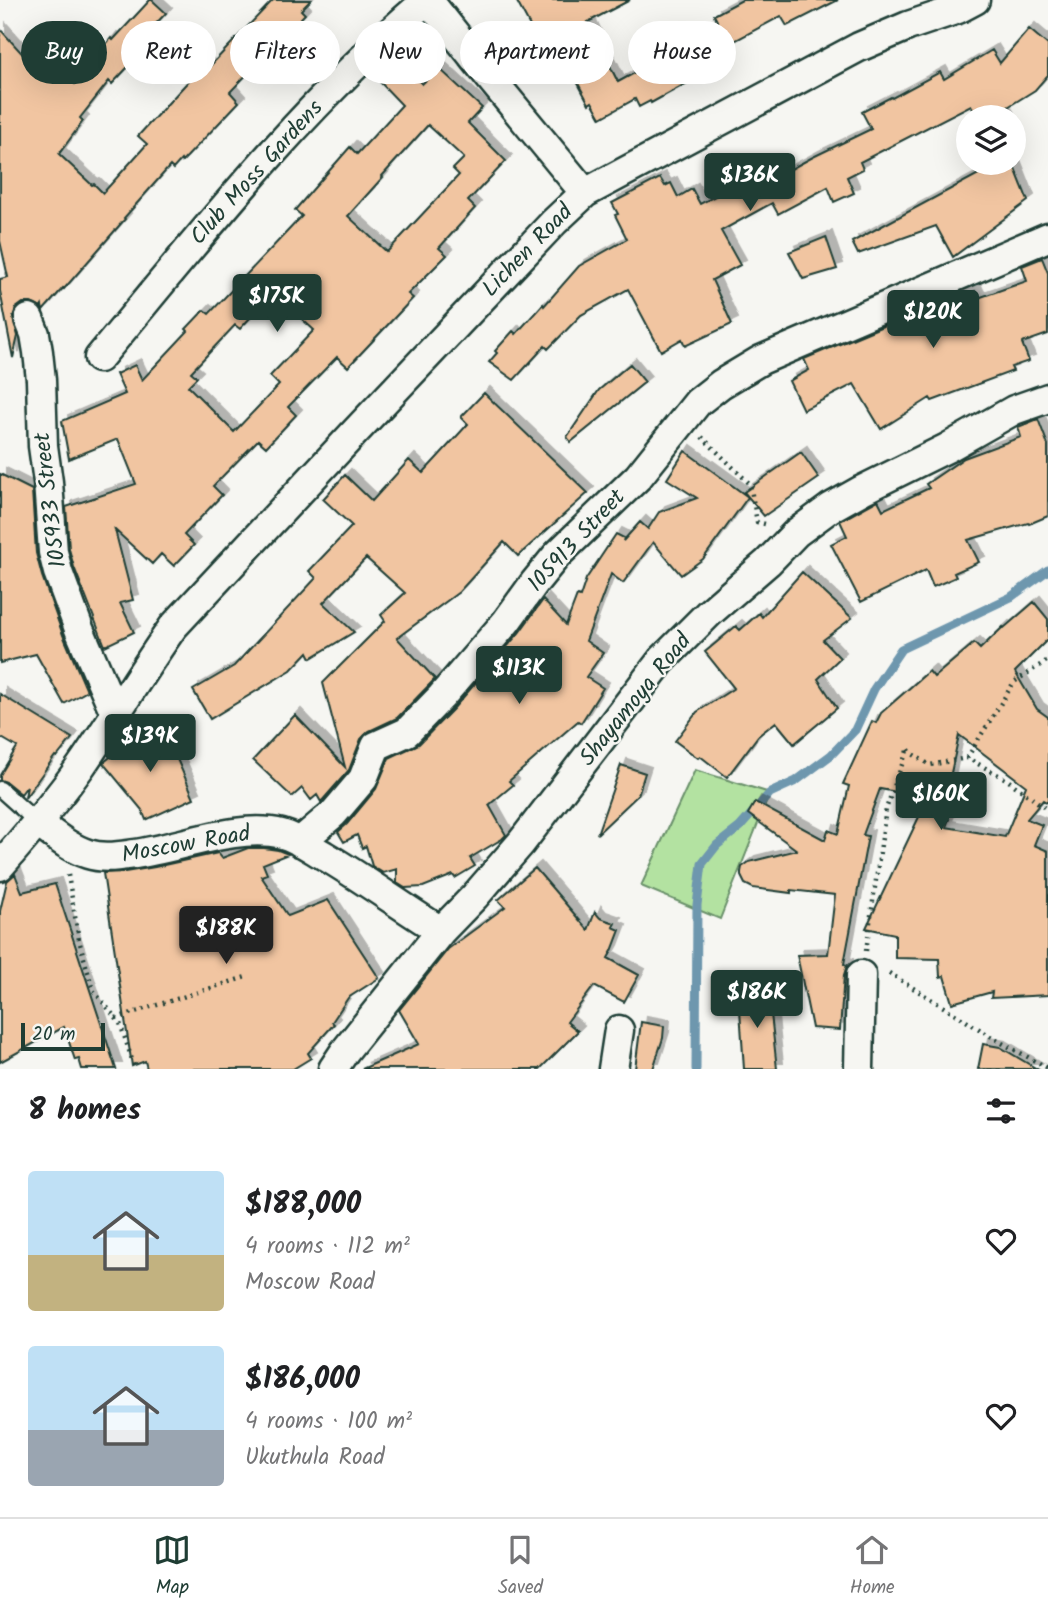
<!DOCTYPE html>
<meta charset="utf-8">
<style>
:root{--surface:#fff;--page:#f6f6f6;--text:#202124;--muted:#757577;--line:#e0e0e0;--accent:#1f3d34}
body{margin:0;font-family:Kalam,sans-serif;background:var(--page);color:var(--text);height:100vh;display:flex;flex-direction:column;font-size:26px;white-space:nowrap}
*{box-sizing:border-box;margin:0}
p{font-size:23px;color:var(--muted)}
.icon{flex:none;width:38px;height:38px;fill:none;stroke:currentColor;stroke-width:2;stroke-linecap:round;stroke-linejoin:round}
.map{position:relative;height:1069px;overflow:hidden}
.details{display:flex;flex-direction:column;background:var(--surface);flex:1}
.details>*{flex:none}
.guide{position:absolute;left:21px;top:21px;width:1006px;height:63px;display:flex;gap:14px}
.tools{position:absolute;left:956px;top:105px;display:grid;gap:14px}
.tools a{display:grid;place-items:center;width:70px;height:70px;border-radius:50%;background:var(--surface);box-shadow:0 7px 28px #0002;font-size:35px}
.scale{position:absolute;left:21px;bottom:18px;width:84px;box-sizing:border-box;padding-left:7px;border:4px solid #1f3d34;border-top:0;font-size:19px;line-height:24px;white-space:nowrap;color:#1f3d34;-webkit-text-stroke:5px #f6f6f2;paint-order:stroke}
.price{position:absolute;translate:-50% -60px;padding:0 16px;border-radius:7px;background:var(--accent);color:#fff;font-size:23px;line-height:46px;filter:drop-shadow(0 2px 4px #0008)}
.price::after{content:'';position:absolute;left:50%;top:42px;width:21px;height:16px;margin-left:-10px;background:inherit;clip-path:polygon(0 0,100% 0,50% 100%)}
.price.on{background:#222;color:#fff}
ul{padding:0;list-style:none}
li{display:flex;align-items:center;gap:21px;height:175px;padding:0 28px}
li span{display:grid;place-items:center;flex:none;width:196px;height:140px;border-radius:7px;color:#555}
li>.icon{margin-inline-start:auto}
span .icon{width:84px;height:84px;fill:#fffc;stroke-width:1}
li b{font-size:30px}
h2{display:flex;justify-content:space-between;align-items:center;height:84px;padding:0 28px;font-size:30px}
.pill{padding:0 24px;border-radius:32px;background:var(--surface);box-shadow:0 7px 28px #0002;font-size:24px;line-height:63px}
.pill.on{background:var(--accent);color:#fff}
.tab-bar{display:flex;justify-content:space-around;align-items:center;height:98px;border-top:2px solid var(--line);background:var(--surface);font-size:19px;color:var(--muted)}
.tab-bar a{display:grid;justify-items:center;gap:4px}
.tab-bar .on{color:var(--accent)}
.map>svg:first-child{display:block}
.green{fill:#b3e2a1;stroke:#69906a;stroke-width:2}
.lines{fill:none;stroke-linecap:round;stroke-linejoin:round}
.stream{stroke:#6e97ae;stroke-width:9}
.building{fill:#f1c5a1;stroke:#1f3d34;stroke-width:2;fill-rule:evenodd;filter:url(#shadow)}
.lane-casing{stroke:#1f3d34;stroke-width:19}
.street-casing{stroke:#1f3d34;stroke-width:33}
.path{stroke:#1f3d34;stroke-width:4.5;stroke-dasharray:2 5;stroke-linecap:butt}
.lane{stroke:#f6f6f2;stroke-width:14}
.street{stroke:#f6f6f2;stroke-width:28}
.labels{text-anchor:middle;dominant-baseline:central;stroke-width:5;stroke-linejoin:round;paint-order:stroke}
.street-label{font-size:23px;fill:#1f3d34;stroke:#f6f6f2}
</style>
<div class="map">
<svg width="1048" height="1069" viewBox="0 0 1048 1069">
<defs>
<filter id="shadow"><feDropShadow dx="6" dy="-6" stdDeviation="0" flood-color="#0004"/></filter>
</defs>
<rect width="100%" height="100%" fill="#f6f6f2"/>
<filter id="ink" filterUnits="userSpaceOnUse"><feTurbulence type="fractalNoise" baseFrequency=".0143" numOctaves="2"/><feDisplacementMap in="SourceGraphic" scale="14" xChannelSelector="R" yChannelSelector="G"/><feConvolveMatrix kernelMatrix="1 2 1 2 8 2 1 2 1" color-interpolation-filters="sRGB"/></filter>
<g filter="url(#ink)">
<!-- green -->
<path class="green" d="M695,770l75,23 -50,126 -79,-33z"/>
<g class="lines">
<!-- stream -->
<path class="stream" d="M696,1069l1,-164 5,-41 15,-19 23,-18 30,-34 26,-12 35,-26 24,-25 19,-41 27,-40 110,-52 37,-27"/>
</g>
<!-- building -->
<path class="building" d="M150,0h2l14,13 -30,32 11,9 -15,17 -4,-4 -16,17 -3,-3 -29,37 3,3 -24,33 33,31 2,-1 9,9 44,-49 -9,-8 67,-73 4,4 64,-67h38l-10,10 4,4 -75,78 9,10 -57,60 -1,-2 -8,9 -3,-3 -46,52 1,1 -61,70 -1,-1 -20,23 -1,-5 -1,2 -10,-5h-8l-7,5 -3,9 5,19 -5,22 -13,-67v-12l8,-2 -8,-36v-212l27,30 17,-13 31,38 36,-46 2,2z
M516,0h114l-42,22 30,60 93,-51 16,30 -76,42 -1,-2 -11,6 -4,-8 -34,19 -9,-16 -3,2 -17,-32 -19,9 -17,-36 3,-2z
M742,0h96l-51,26 -6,-10 -52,28 -15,-29z
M1029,29l19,16v30l-13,15 -32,20 4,7h-29l-7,-12 -111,57 3,7 -16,8 7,16 -20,9 -6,-15 -50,27 -6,-11 -51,28 19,34 -28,15 20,44 -47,22 -3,-7 -21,12 -33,-62 -47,26 -33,34 -3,-3 -31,34 -25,-18 8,-9 -2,-2 18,-20 3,3 27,-30 1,2 35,-40 48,-27 -12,-24 3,-1 -6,-11 48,-25 5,8 6,-3 7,14 14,-8 8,15 48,-25 6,10 59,-32 58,-28 -9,-17 29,-15 1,1 48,-26 4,7 48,-29 8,13z
M395,62l14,13 2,-2 11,11 17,-16 43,40 -14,15 38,38 -38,40 7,7 -36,40 8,7 -39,39 5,4 -65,69 -11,-10 -49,50 8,8 -30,32 -8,-7 -45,46 9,9 -38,40 10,10 -20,21 -13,-12 -9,10 -37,-34 18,70 -13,3 14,29 -29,14 -31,-79 -5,-18 -3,-42 70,-23 -18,-45 -49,20 -7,-38 63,-27 -9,-20 19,-9 7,15 46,-49 -2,-2 18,-19 5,4 93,-98 -7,-6 19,-22 36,-41 7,7 45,-49 -24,-25zM428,125l36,33 -11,11 6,6 -72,77 -39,-36 35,-39 -1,-1zM273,293l41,37 -44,46 9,9 -45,47 -46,-46 9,-9 -6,-5 44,-47 5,4z
M999,163h14l15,38 -75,56 -17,-31 -78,28 -6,-12z
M826,237l11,32 -34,10 -14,-27z
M1042,258l6,15v61l-26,9 7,18 -18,6 2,4 -81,30 -2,-3 -49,31 -27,-45 -51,26 -14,-29 20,-11 -5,-11 98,-41 73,-27 3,7 49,-17 -5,-15z
M630,364l15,18 -74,60 -4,-5 32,-47z
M484,393l104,100 -70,63 -14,-14 -45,50 -62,46 38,41 -38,39 -28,13 -8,8 -12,31 -28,32 -4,-7 -6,5 -9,-12 -10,9 -39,-37 42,-45 50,52 -22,-84 62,-62 -4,-6 24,-22 -39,-35 -43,45 31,29 -43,26 -3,-6 -17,18 -81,49 -17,-29 41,-24 82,-88 -7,-7 43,-45 -29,-27 22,-24 27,26 37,-41 14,13 45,-49 -7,-7z
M1038,419l10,26v71l-19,8 -1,-1 -60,17 11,22 -25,11 2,4 -23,10 -7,-17 -65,32 -30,-58 16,-8 -7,-15 38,-21 5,10 46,-22 -3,-4 38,-26 57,-21 -3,-10z
M685,451l63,46 -45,62 -22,16 -28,-33 -30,41 -12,-9 -25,67 17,12 -17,24 17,11 -22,35 -3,-2 -69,60 4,4 -24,20 17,30 -4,4 -32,19 5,8 -20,12 -2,-3 -30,12 -18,1 -8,-5v-14l-14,4 -11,-7 -6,-20 -4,2 -5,-13 -13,7 -6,-10 9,-8 29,-35 13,-31 30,-14 34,-35 66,-76 24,-33 23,25 11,-29 3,1 6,-18 30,-45 8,4 -1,3 17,-19 8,7 11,-17 38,-14 -30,-19z
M801,452l18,26 -55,38 -20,-24z
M0,474l32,16 4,63 6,23 21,59 24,56 -23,13 -28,-50 -36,9z
M802,572l50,46 -29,22 17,18 -22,21 19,29 -43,36 -18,-22 -18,14 -31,41 -27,-21 -2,2 -23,-17 22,-29 37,-24 -29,-36 31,-26 4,4 19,-17 3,4z
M1034,602l14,17v20l-33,33 22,37 11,8v86l-5,-3 -16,19 15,6 -8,20 14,6v144l-57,3 1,-6 -40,11 -8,-27 -4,1 -1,-18 -44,-1v-24l-29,-6 62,-130 -48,-9 -17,46 5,1 -24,128 3,1 -3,10 -4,55 -28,-2 -15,-73 31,-1 7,-59 -44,-5v3l-38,-5 -8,-4 -4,-8v-4l1,-5 7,-5 48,-12 -49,-36 7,-12 70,38 3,-10 10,4 11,-48 -6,-2 29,-63 4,2 5,-10 48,-42 5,6 40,-34 6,6 23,-22 1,1zM959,735l67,51 -21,51 -59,-10 3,-8 -7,-3z
M0,694l72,44 -15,19 -2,-1 -30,42 2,-12 -6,8 -15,-12 -6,-2v-5l17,-28 -17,-10z
M149,725l28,34 17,39 -48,22 -4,-10 -39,-47z
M621,765l24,8 -7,22 -41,39z
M248,848h16l14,2 10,4 -25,10 4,10 -6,2 27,40 40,-16 51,78 -31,20 -16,24 2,2 -26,29 3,5 -18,11h-146l-2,-8 -13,5 -29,-193 22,-1 30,-5 63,-14 4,5z
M535,868l53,62 7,-18 5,6 15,5 -2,4 7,3 -8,21 -4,7 31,17 -15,27 -30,-16 -27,36 11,9 -38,38h-178l57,-25 -20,-34 49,-61 57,-42 -7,-7z
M15,874l7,18 33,-8 61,185h-34l-3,-10 -4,1 -11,-33 -64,35v-151l7,-30z
M768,986l9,83h-33l-5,-74h6l-1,-5z
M641,1022l23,4 -1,12 -10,31h-18z
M983,1044l17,3 37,22h-59z"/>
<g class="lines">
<!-- lane casing -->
<g class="lane-casing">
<path id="lane" d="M0,789l38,34"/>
</g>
<!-- street casing -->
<g class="street-casing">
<path id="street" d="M428,0l63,79 94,114
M29,319l6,15 3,18 3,28 2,66 5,36 5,70 5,20 21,57 36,84
M99,358c103,-124 204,-253 328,-358
M38,823c15,11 31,25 50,31 16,5 31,2 47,0 44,-6 103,-31 147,-20 15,4 29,14 43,22 39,23 77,51 116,75
M300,842l34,-29 29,-34 13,-33 31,-14 34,-35 65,-75 29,-40 22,-27 81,-78 60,-75 23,-18 40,-24 287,-123
M0,866c28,-32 56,-65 81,-100 32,-46 60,-94 92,-139l183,-196 198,-209 31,-29 274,-146 49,-21 50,-17 17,-9
M333,1069l12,-18 96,-120 34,-35 46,-53 140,-182 48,-48 59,-51 28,-29 34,-25 32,-18 85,-42 67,-38 34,-12
M613,1069l6,-39
M859,1069l2,-94"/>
</g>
<!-- path -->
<path class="path" d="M702,437l48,47 7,38 8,2
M967,758l47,-76 34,-22
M68,875l11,65 14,50 27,33 15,46
M866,951l20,-142 22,-61 3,5 19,12 37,-7 39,21 42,31
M889,973l111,69 48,26
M116,1018l130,-41"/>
<!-- lane -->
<use href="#lane" class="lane"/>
<!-- street -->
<use href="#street" class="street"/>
</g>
</g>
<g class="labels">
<!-- street labels -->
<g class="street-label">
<text transform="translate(257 173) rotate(-48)">Club Moss Gardens</text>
<text transform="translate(528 251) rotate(-46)">Lichen Road</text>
<text transform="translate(51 500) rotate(-97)">105933 Street</text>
<text transform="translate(577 541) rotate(-47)">105913 Street</text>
<text transform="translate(636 700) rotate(-51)">Shayamoya Road</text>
<text transform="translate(186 845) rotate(-10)">Moscow Road</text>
</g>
</g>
</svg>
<div class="tools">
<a><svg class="icon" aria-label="layers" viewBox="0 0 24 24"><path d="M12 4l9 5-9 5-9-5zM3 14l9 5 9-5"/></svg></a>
</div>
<div class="scale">20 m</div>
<b class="price" style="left:750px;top:213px">$136K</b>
<b class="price" style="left:277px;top:334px">$175K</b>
<b class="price" style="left:933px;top:350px">$120K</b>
<b class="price" style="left:519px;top:706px">$113K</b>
<b class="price" style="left:150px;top:774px">$139K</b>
<b class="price" style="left:941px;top:832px">$160K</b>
<b class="price on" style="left:226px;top:966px">$188K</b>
<b class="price" style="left:757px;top:1030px">$186K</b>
<div class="guide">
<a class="pill on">Buy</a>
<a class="pill">Rent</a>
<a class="pill">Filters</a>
<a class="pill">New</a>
<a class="pill">Apartment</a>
<a class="pill">House</a>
</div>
</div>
<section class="details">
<h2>8 homes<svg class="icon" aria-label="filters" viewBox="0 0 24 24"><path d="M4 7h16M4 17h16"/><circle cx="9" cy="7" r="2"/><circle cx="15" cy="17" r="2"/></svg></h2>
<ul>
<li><span style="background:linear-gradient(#bfe0f5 60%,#c2b280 0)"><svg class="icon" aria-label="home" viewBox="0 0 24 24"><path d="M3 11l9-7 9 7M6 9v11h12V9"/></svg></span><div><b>$188,000</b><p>4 rooms · 112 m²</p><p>Moscow Road</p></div><svg class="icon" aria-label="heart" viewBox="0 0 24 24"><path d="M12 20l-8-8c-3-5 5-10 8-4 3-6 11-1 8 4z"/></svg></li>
<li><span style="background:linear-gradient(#bfe0f5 60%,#9aa5b1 0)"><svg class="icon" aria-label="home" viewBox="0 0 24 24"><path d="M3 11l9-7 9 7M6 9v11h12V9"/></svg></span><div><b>$186,000</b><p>4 rooms · 100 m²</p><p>Ukuthula Road</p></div><svg class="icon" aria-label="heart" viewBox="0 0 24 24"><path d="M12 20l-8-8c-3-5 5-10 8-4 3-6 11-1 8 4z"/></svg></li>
</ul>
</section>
<nav class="tab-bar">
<a class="on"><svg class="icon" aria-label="map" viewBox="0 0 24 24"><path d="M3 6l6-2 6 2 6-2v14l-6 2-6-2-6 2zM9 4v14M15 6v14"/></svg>Map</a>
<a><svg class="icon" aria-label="saved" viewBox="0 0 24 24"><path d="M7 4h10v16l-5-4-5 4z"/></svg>Saved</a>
<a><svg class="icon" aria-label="home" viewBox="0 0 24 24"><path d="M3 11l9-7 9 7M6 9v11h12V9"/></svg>Home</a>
</nav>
